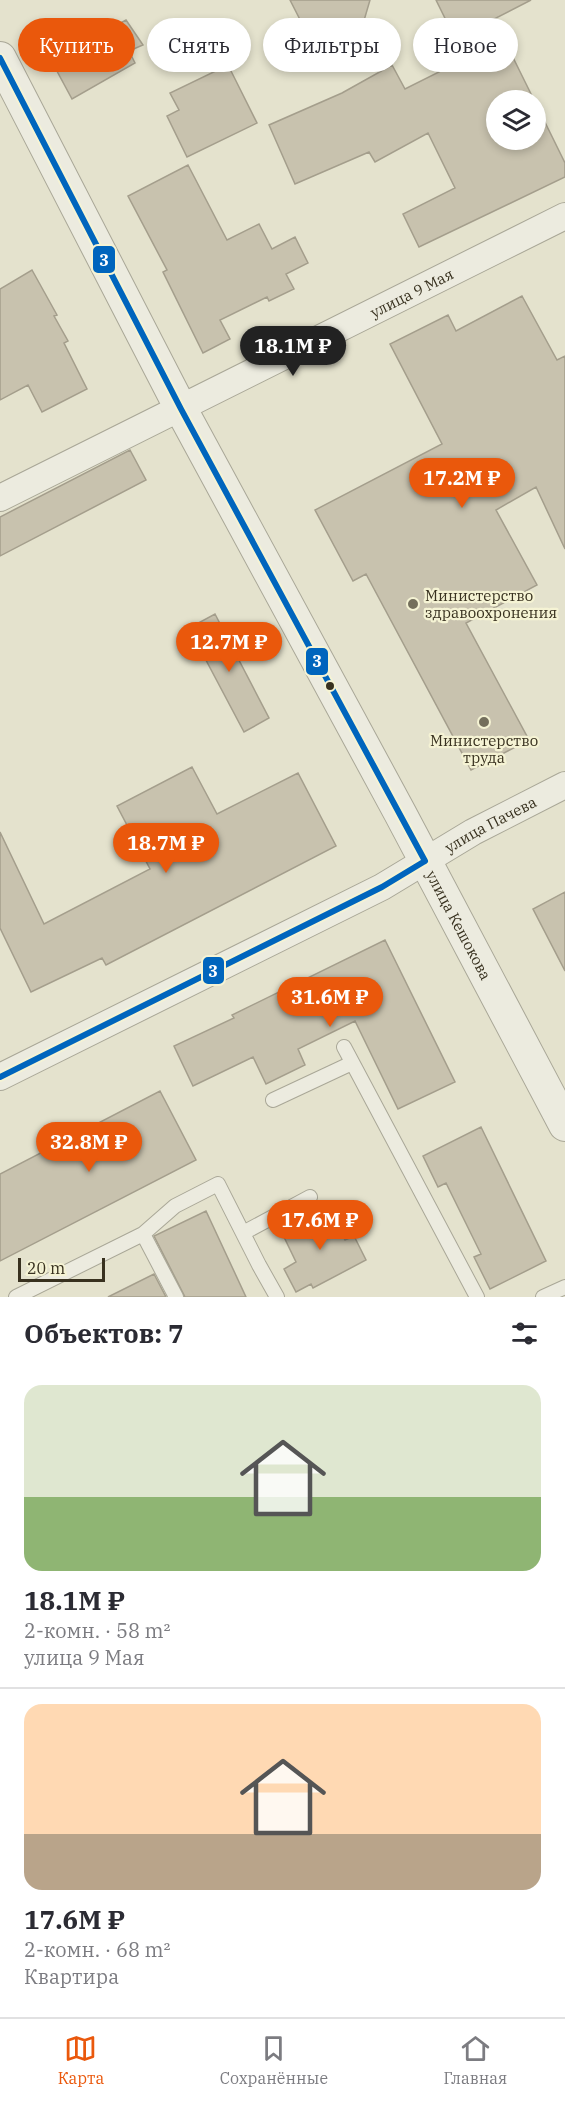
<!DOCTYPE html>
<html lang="ru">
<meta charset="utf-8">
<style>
:root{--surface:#fff;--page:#f7f7f7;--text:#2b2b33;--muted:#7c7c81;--line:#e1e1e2;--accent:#ea580c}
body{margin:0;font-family:"IBM Plex Serif",serif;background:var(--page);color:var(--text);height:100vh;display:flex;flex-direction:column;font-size:22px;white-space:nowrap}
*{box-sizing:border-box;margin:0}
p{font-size:20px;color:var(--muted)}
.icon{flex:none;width:33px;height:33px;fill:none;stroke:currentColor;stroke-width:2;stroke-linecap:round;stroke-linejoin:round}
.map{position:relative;height:1297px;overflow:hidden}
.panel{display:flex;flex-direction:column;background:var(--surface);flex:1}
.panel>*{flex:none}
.top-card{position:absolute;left:18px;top:18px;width:530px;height:54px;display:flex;gap:12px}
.fabs{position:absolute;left:486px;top:90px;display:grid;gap:12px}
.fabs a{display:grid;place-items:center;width:60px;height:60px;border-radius:50%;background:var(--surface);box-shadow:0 3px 9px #0003;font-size:30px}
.scale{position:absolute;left:18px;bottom:15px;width:87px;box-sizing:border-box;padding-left:6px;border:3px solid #38311f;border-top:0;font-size:16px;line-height:21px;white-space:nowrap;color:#38311f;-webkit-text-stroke:4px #f5f3d4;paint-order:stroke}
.price{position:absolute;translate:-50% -51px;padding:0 14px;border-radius:21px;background:var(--accent);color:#fff;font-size:20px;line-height:39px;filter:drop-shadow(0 2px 3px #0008)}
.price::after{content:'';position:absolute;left:50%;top:36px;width:18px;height:14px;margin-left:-9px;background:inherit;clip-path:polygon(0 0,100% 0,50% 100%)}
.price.current{background:#222;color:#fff}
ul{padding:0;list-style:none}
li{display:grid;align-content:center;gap:12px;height:318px;padding:0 24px}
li+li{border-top:2px solid var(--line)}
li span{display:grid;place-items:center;height:186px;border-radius:18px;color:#555}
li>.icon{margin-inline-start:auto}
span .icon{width:108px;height:108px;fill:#fffc;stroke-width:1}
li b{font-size:26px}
h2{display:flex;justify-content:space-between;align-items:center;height:72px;padding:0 24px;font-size:26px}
.chip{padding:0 21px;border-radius:27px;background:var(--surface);box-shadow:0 3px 9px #0003;font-size:21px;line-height:54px}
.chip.current{background:var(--accent);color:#fff}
.dock{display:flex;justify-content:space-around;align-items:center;height:84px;border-top:2px solid var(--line);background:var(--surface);font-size:16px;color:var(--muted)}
.dock a{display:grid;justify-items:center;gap:3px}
.dock .current{color:var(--accent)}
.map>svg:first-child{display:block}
.building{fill:#c8c2ae;stroke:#a49e8c;stroke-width:1.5}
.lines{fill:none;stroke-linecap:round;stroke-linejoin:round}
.service-casing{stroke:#a9a797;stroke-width:16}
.minor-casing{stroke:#a9a797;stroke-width:28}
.tertiary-casing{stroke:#a9a797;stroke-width:34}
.service{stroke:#ecebdf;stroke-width:14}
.minor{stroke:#ecebdf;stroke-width:26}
.tertiary{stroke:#ecebdf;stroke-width:32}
.bus-1-casing{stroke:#f5f3d4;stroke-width:10}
.bus-1{stroke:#0065bd;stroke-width:6}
.poi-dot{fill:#746f5c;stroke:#f5f3d4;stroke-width:2}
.bus-dot{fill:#38311f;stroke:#f5f3d4;stroke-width:2}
.labels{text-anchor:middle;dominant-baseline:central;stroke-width:4.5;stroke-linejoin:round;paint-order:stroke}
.street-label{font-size:15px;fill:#38311f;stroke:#f5f3d4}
.poi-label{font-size:15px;fill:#38311f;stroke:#f5f3d4;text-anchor:start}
.line-badge{stroke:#f5f3d4;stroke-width:2}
.badge-label{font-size:16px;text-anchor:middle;font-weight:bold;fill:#fff}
</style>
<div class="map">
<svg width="565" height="1297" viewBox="0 0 565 1297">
<rect width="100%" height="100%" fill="#e4e2cd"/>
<!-- building -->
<path class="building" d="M290,0h80l-7,24 -48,25z
M436,0h95l-37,19 40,81h-38v40h40v-36l29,59v14l-146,70 -16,-33 52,-26 -27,-55 -53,29 -6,-10 -74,32 -26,-59 73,-32 50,-28 13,24 60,-30z
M126,20l17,25 -14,6 6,12 -63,36 -21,-39z
M228,65l29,58 -70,34 -20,-41 12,-6 -9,-17z
M188,165l39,75 32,-16 13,25 23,-12 13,26 -22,11 8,15 -25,12 -2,-4 -47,23 10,19 -27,14 -40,-81 4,-2 -39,-74z
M32,270l25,45 -3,1 14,25 -4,2 23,46 -45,23 -14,-27 -28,15v-111z
M522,296l35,64 8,-4v193l-29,-62 -40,23 41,75 -71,38 63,117 -58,30 -105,-196 -13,7 -38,-71 127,-66 -52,-100 58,-29 8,16z
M130,450l16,30 -146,76v-39z
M215,614l54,104 -25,14 -55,-104z
M192,767l25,47 81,-41 38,73 -230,119 -4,-7 -71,34 -31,-64v-96l44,92 106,-55 -33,-63z
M565,892v79l-32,-62z
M385,940l70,142 -57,27 -43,-88 -57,28 7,16 -39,19 -13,-27 -60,29 -19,-40 60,-28 -2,-3z
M160,1091l36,69 -196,101v-87z
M481,1127l65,134 -56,28 -16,-32 7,-3 -35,-71 -8,4 -15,-31z
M327,1206l18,34 9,-4 12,24 -53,28 -2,-4 -15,8 -12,-23 12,-7 -12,-25 23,-12 -4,-7z
M206,1211l40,86h-61l-31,-61z
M154,1274l12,23h-58z"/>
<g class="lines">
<!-- service casing -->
<g class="service-casing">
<path id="service" d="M344,1047l133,250
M273,1100l79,-37
M243,1233l67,-36
M143,1234l33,63
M16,1297l127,-63 32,-28 43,-22 41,81 18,32
M543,1297l22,-10"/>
</g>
<!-- minor casing -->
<g class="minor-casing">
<g id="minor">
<path id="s1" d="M0,498l565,-282"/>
<path id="s2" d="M0,1077l382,-190 91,-55 92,-47"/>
</g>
</g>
<!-- tertiary casing -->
<g class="tertiary-casing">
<g id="tertiary">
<path id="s3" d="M0,58l181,351 219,404 165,312"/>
</g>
</g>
<!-- service -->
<use href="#service" class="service"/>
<!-- minor -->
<use href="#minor" class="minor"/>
<!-- tertiary -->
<use href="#tertiary" class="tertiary"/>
<!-- bus-1 casing -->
<g class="bus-1-casing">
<path id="bus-1" d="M0,58l181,351 244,452
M0,1077l382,-190 43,-26"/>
</g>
<!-- bus-1 -->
<use href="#bus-1" class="bus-1"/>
</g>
<!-- markers -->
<g class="poi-dot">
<circle cx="413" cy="604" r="6"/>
<circle cx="484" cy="722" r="6"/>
</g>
<circle class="bus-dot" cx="330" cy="686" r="5"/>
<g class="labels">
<!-- street labels -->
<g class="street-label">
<text stroke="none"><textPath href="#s1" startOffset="460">улица 9 Мая</textPath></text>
<text stroke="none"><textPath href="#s2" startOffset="552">улица Пачева</textPath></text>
<text stroke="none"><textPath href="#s3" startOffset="981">улица Кешокова</textPath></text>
</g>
<!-- poi labels -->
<g class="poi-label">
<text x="425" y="595">Министерство<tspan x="425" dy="17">здравоохронения</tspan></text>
<text x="484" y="740" text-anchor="middle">Министерство<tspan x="484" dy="17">труда</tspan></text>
</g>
</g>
<g class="line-badge">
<rect x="92" y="245" width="24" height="29" rx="6" fill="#0065bd"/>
<rect x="305" y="647" width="24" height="29" rx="6" fill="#0065bd"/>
<rect x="202" y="956" width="23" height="29" rx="6" fill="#0065bd"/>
</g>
<g class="badge-label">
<text x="104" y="266">3</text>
<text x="317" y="667">3</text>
<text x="213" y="977">3</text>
</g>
</svg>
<div class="fabs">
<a><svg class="icon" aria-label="layers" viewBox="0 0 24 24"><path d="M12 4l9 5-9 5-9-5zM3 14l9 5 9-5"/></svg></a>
</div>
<div class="scale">20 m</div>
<b class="price current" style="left:293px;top:377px">18.1M ₽</b>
<b class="price" style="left:462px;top:509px">17.2M ₽</b>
<b class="price" style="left:229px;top:673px">12.7M ₽</b>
<b class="price" style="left:166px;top:874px">18.7M ₽</b>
<b class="price" style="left:330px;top:1028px">31.6M ₽</b>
<b class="price" style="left:89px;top:1173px">32.8M ₽</b>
<b class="price" style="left:320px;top:1251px">17.6M ₽</b>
<div class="top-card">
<a class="chip current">Купить</a>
<a class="chip">Снять</a>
<a class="chip">Фильтры</a>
<a class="chip">Новое</a>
</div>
</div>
<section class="panel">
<h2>Объектов: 7<svg class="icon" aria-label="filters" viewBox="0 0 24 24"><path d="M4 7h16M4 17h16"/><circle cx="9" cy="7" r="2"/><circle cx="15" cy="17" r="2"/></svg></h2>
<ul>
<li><span style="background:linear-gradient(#dfe7d0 60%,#8fb573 0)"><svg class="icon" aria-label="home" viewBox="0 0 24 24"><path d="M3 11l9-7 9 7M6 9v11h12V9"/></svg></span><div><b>18.1M ₽</b><p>2-комн. · 58 m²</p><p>улица 9 Мая</p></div></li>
<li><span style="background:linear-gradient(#ffd9b3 70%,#b9a48a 0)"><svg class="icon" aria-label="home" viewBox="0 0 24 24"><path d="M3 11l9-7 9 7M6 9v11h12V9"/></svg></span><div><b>17.6M ₽</b><p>2-комн. · 68 m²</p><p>Квартира</p></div></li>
</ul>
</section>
<nav class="dock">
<a class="current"><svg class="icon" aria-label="map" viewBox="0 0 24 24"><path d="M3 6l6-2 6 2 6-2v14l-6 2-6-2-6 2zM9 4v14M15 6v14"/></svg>Карта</a>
<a><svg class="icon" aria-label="saved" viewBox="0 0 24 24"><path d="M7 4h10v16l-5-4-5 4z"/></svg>Сохранённые</a>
<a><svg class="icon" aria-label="home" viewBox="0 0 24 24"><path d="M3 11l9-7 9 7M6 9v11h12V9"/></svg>Главная</a>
</nav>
